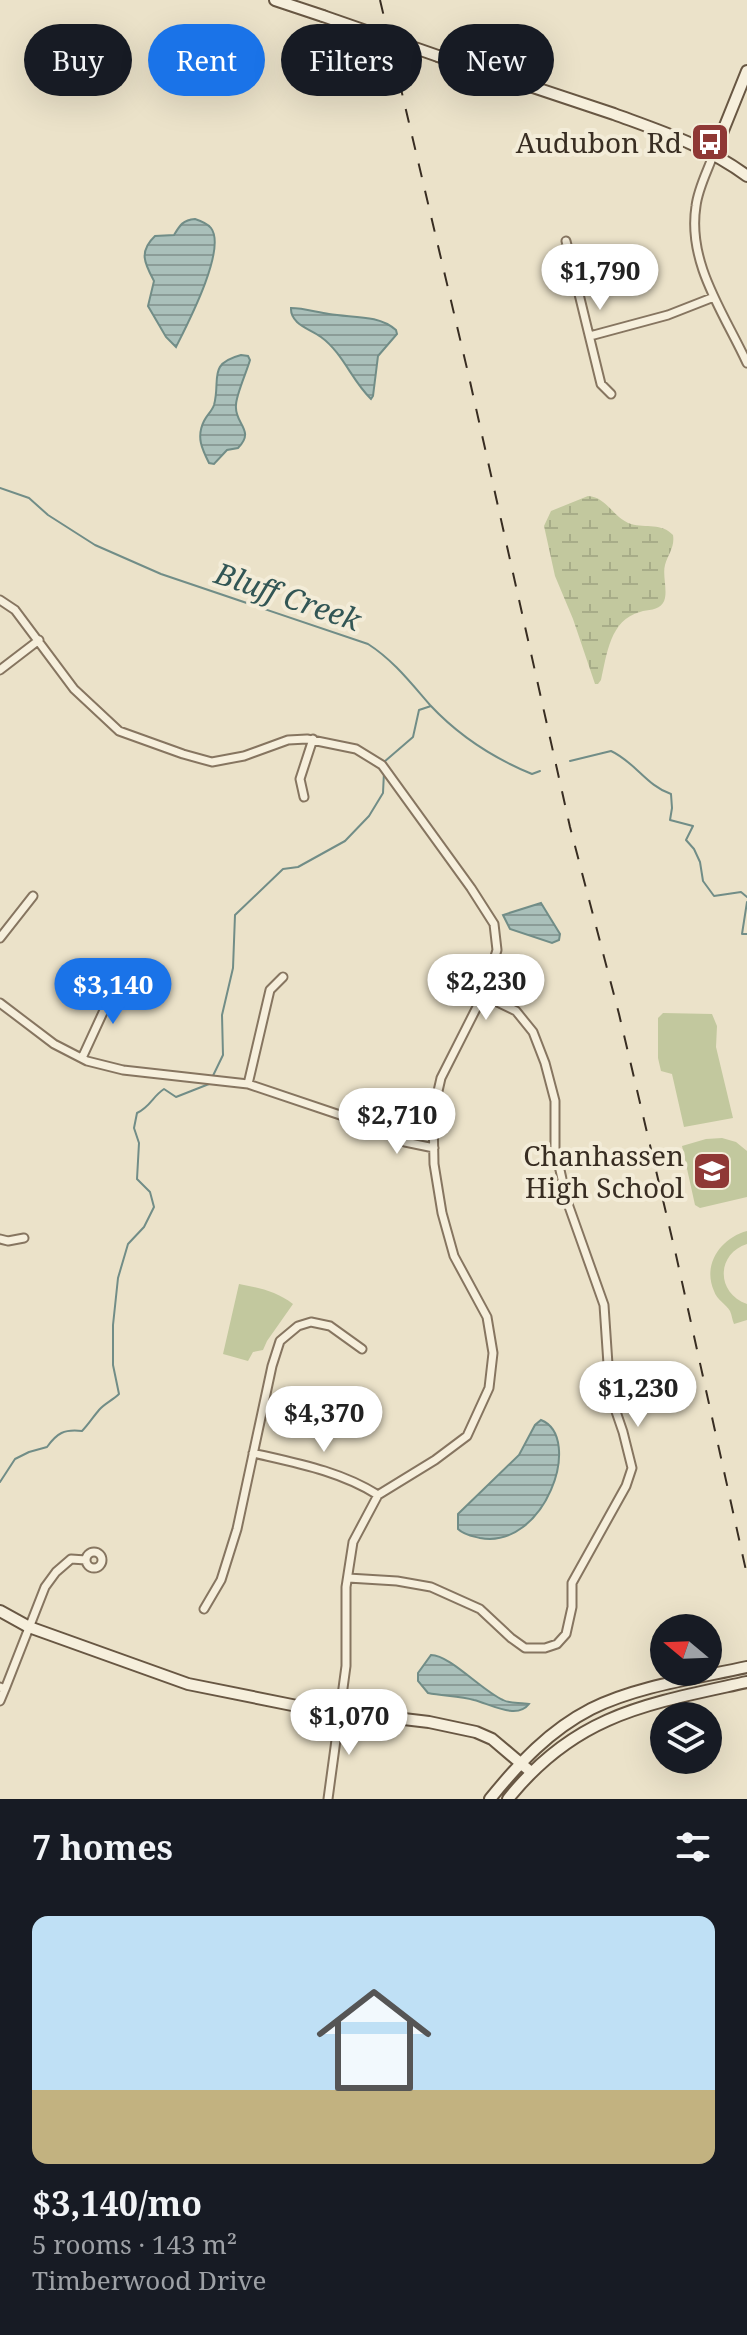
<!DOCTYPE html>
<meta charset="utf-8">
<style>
:root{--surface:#171b24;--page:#242831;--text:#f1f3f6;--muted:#9ea1a6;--line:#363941;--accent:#1a73e8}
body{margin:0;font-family:"Noto Serif",serif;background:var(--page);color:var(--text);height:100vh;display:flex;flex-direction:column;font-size:30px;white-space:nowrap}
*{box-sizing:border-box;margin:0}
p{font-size:26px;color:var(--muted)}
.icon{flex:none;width:44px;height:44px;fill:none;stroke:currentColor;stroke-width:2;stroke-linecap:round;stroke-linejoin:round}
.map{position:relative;height:1799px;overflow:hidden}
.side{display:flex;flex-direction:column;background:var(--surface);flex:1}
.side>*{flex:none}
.top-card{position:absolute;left:24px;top:24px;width:700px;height:72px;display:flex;gap:16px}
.needle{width:52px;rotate:289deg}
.controls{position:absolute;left:650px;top:1614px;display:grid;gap:16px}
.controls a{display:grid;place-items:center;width:72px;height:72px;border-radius:50%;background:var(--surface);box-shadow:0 8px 32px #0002;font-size:40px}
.price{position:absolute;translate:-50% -68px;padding:0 18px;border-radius:28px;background:#fff;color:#222;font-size:26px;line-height:52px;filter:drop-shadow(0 2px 4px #0008)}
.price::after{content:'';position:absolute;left:50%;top:48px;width:24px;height:18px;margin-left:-12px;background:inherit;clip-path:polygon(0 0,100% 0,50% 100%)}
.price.current{background:var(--accent);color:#fff}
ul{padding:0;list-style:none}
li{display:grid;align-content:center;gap:16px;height:424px;padding:0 32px}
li+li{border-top:2px solid var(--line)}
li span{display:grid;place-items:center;height:248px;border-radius:16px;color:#555}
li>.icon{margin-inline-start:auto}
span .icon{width:144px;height:144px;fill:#fffc;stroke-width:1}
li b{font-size:34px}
h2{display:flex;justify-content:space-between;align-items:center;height:96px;padding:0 32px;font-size:34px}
.chip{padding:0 28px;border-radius:36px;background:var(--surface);box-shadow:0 8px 32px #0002;font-size:28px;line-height:72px}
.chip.current{background:var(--accent);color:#fff}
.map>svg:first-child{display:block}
.wetland{fill:url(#wetland-marsh)}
.park{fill:#c2c89e}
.water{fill:url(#water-rules);stroke:#718d87;stroke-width:2}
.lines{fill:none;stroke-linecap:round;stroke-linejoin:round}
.stream{stroke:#718d87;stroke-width:2}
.street-casing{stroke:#867560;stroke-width:11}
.secondary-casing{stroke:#685743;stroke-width:14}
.street{stroke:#f6efdc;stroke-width:7}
.secondary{stroke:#f6efdc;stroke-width:10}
.rail{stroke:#382d22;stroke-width:2;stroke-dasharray:14 14;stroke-linecap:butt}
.secondary-bridge-casing{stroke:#685743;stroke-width:14;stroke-linecap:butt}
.secondary-bridge{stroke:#f6efdc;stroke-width:10}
.labels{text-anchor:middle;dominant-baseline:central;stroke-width:8;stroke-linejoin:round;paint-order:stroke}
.poi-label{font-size:28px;fill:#382d22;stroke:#f3ecd8;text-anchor:end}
.water-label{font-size:30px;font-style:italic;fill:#325655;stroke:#f3ecd8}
</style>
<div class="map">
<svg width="747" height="1799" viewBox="0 0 747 1799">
<defs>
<pattern id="wetland-marsh" width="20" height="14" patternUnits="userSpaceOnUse" patternTransform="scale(2)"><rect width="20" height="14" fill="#c2c89e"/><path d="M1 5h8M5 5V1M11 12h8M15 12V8" fill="none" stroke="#a7ac88"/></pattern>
<pattern id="water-rules" width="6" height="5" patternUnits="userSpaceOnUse" patternTransform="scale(2)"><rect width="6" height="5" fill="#aac0ba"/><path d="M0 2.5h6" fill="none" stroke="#8b9c97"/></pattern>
</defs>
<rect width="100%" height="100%" fill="#ebe2c9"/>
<!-- wetland -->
<path class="wetland" d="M588,496c19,1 25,22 43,28 15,4 31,-1 42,11 2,12 -5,19 -8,30 -3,11 4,29 -2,38 -5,8 -15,6 -23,9 -30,8 -33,42 -39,68l-3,4h-3l-22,-65 -18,-43 -11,-50 7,-15z"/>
<!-- park -->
<path class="park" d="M663,1013l49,1 5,12 -1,21 17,71 -49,9 -12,-53 -11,-3 -3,-13v-40z
M722,1138l14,4 11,9v46l-47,11 -5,-3 -13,-59 24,-7z
M747,1231v13c-31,10 -31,49 0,60v16l-13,4c-2,-4 -2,-9 -4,-13 -4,-7 -13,-11 -16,-20 -12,-27 7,-53 33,-60z
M239,1284c20,4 37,7 54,20l-26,37 -4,9 -10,2 -5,9 -25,-7z"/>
<!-- water -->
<path class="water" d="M195,219c6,2 12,4 16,9 16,21 -24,97 -35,119l-10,-10 -18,-31 6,-25c-9,-17 -16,-29 1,-45l19,-1c6,-10 9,-15 21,-16z
M291,308c12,0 25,4 38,6 22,4 49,0 67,16l1,4 -19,22 -5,40 -2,3c-19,-18 -28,-46 -50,-62 -11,-8 -31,-13 -30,-29z
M241,355l7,1 2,4c-3,11 -14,35 -14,45 -2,19 20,25 2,43l-11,2 -13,14 -5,-1c-7,-14 -13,-26 -5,-42 3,-6 8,-10 10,-16 7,-26 -7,-41 27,-50z
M541,903l19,31 -1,6 -7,3 -42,-14 -7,-14z
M541,1420c43,17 4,130 -61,118 -8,-2 -16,-3 -22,-9v-15l61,-59 16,-30z
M431,1655c19,0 51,36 72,45 7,4 17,2 26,4 -12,16 -39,0 -55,-4 -14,-4 -31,-4 -46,-7l-10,-12v-8z"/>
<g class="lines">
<!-- stream -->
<path class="stream" d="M0,488l29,10 19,17 47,30 66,29 207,70c25,16 42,38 62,61 28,30 63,53 102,69l8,-3
M570,761l41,-10c24,11 36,35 60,43l1,14 -2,12 23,6 -7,14 8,9 6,13 3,19 11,15 27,-4 6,5
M384,762l29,-25 6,-27 12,-4
M747,902l-5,32h5
M0,1482l15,-23 14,-7 18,-5c10,-14 17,-18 35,-16 6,-6 11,-14 17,-21 5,-6 14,-10 20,-16l-6,-29v-40l5,-47 10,-34 16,-17 10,-20 -4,-15 -13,-13 2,-36 -5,-15 3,-15c14,-7 15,-16 27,-24l12,8 33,-13 14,-29 -1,-40 11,-47 2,-53 48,-46 15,-2 47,-26 24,-25 14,-23 1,-21"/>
<!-- street casing -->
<g class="street-casing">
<path id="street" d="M714,153c-6,17 -16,35 -18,53 -9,57 28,107 51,157
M566,241l35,143 10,10
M590,336l78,-21 46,-18
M0,600l15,10 59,79 45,42 64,23 29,8 32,-6 44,-16 19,-1 49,10 26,16 89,123 23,36 3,26 -14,45 -42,83 -8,35 1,51 8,49 12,43 33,61 6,36 -4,35 -22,48 -32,24 -57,35 -25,47 -7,45v79l-18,133
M0,670l39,-30
M304,797l-4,-18 13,-40
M0,938l33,-42
M0,1003l54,41 33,17 36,9 125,14 95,32
M82,1058l35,-76
M248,1084l22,-94 13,-13
M372,1126l33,16 29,6
M0,1239l8,2 16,-3
M253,1453c43,10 87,18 125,42
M86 1560a8 8 0 1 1 16 0a8 8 0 1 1-16 0Z
M348,1578l49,3 34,6 49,22 31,29 14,10h20l12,-4 9,-10 6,-27v-24l54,-97 6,-18 -9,-36 -13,-38 -6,-89 -37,-104 -12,-53v-47l-10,-38 -12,-31 -17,-21 -33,-16
M204,1609l17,-29 16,-51 35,-163 8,-25 18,-15 13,-4 19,4 32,23
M0,1687l5,2 -5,12
M5,1689l40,-102 11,-15 15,-13 15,1"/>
</g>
<!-- secondary casing -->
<g class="secondary-casing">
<path id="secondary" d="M275,0l48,16
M438,56c59,19 117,38 176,58 46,17 93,32 133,62
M714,153l33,-82
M0,1611l29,16 159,57 114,23 127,15 47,10 16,7 39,33
M490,1799c29,-36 60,-69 101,-90 46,-23 106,-31 156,-42
M508,1799c68,-85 139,-95 239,-117"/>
</g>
<!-- street -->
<use href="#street" class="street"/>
<!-- secondary -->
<use href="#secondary" class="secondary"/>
<!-- rail -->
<path class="rail" d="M380,0l89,377 101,450 49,187 57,241 71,320"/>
<!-- secondary-bridge casing -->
<g class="secondary-bridge-casing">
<path id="secondary-bridge" d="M323,16l115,40"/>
</g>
<!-- secondary-bridge -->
<use href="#secondary-bridge" class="secondary-bridge"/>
</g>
<!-- icons -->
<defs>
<g id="bus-square" transform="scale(2)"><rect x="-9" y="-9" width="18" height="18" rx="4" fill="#8f3835" stroke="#f3ecd8"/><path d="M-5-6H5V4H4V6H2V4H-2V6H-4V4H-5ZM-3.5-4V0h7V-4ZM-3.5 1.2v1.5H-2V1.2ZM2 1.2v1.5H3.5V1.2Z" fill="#fff"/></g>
<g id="university-square" transform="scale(2)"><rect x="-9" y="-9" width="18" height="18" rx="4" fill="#8f3835" stroke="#f3ecd8"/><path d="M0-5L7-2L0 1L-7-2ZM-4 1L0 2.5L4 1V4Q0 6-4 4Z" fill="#fff"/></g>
</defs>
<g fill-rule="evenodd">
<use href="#bus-square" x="710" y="142"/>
<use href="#university-square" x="712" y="1171"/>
</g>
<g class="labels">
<!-- poi labels -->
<g class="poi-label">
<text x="682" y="142">Audubon Rd</text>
<text x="684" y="1155">Chanhassen<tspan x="684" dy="32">High School</tspan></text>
</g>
<!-- water labels -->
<g class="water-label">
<text transform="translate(288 596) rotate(19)">Bluff Creek</text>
</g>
</g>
</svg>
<div class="controls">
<a><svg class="needle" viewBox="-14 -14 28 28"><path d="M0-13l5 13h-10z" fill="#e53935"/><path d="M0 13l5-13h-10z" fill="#9ea1a6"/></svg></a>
<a><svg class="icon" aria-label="layers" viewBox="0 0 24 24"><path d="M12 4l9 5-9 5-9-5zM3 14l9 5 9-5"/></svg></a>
</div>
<b class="price" style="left:600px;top:312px">$1,790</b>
<b class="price" style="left:486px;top:1022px">$2,230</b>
<b class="price current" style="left:113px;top:1026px">$3,140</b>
<b class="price" style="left:397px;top:1156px">$2,710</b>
<b class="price" style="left:638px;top:1429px">$1,230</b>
<b class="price" style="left:324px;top:1454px">$4,370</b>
<b class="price" style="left:349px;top:1757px">$1,070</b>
<div class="top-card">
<a class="chip">Buy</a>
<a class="chip current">Rent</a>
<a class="chip">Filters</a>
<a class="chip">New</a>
</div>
</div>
<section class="side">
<h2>7 homes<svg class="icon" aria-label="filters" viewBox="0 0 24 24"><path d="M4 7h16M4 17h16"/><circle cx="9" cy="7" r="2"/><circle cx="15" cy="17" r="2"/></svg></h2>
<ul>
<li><span style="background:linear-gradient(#bfe0f5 70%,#c2b280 0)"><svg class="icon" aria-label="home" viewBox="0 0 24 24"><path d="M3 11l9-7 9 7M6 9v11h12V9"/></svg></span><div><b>$3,140/mo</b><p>5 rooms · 143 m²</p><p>Timberwood Drive</p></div></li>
</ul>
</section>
